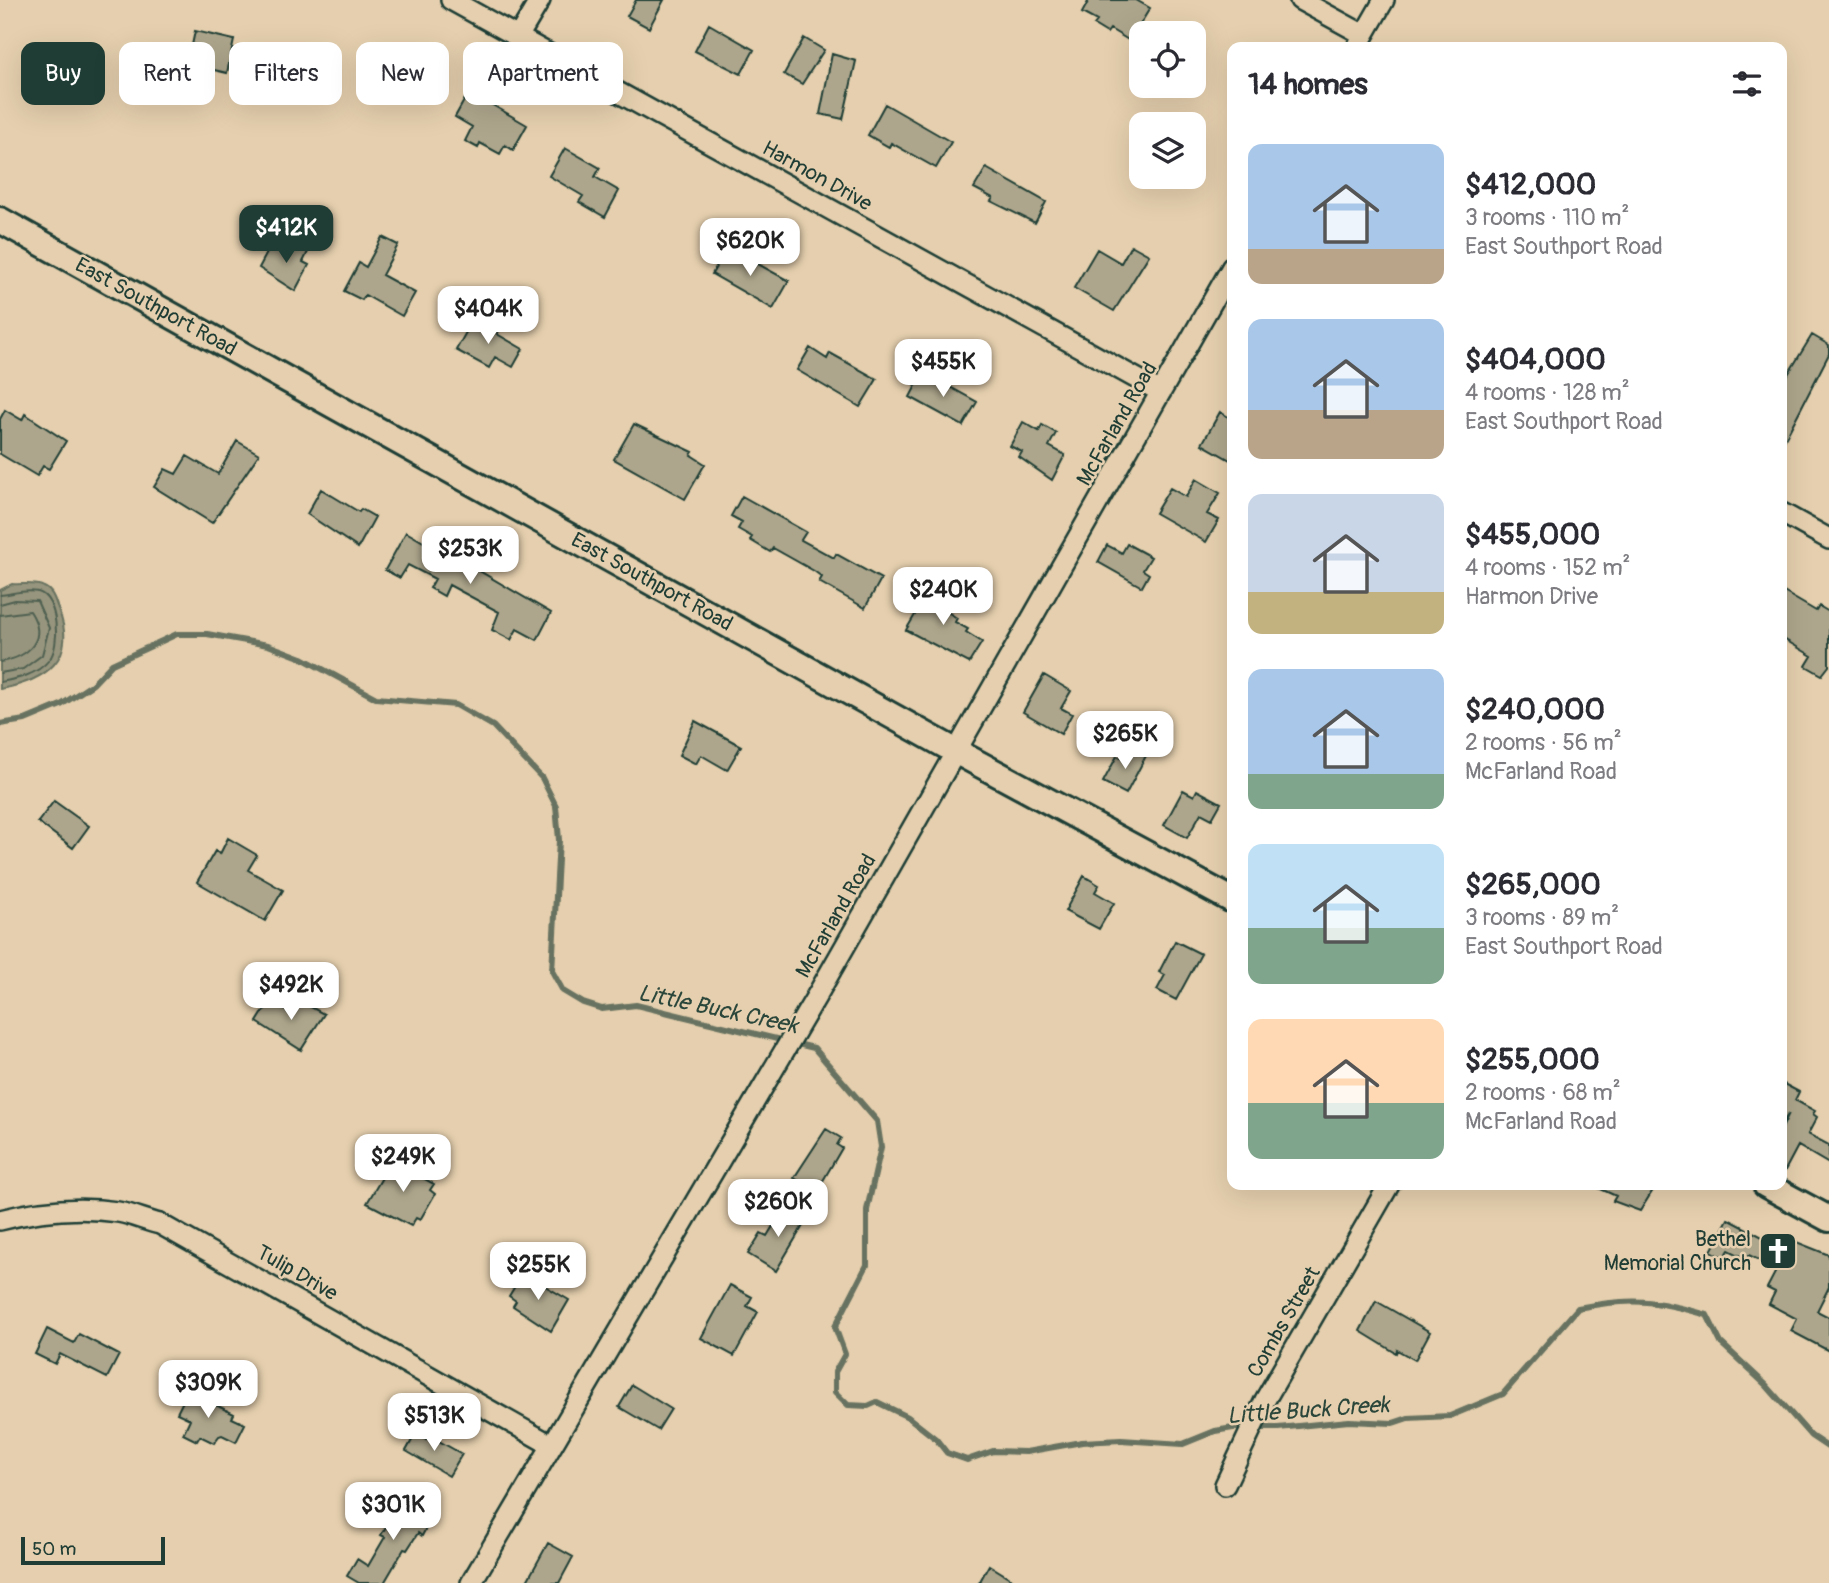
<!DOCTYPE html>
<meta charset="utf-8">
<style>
:root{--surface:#fff;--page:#f2f2f3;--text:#2b2b33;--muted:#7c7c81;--accent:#1f3d34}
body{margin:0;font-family:Pangolin,sans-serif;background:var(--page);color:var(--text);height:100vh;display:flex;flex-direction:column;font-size:26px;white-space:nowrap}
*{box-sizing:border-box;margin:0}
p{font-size:23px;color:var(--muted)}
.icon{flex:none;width:38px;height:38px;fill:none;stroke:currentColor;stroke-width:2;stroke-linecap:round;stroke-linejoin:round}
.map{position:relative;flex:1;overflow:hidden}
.details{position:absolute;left:1227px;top:42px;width:560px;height:1148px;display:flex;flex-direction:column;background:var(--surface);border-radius:14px;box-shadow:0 7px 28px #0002}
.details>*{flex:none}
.hud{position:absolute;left:21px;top:42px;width:665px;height:63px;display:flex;gap:14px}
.controls{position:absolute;left:1129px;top:21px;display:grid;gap:14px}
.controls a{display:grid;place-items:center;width:77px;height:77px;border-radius:14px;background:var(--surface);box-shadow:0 7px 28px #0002;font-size:35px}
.scale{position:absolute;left:21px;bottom:18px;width:144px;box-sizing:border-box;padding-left:7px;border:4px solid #1f3d34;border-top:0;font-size:19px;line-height:24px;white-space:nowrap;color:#1f3d34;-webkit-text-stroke:5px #e5cfae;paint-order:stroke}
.price{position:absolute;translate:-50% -60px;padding:0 16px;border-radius:14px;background:#fff;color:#222;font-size:23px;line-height:46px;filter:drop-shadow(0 2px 4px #0008)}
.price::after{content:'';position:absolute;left:50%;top:42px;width:21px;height:16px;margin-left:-10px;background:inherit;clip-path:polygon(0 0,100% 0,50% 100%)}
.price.active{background:var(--accent);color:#fff}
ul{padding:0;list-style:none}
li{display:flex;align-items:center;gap:21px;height:175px;padding:0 21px}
li span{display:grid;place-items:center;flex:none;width:196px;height:140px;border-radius:14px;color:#555}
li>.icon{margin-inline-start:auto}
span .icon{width:84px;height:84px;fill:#fffc;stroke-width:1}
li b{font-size:30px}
h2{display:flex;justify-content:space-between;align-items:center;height:84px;padding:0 21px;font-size:30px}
.chip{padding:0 24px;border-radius:14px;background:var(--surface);box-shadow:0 7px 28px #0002;font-size:24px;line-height:63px}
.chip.active{background:var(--accent);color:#fff}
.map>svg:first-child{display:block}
.water{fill:#97957d;stroke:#677260;stroke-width:2}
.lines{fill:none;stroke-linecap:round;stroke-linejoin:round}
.shore{stroke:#4f6051;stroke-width:2}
.stream{stroke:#677260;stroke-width:6}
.building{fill:#aea68c;stroke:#1f3d34;stroke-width:2}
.minor-casing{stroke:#1f3d34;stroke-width:24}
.major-casing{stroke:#1f3d34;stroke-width:30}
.minor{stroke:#e5cfae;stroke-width:19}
.major{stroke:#e5cfae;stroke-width:24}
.labels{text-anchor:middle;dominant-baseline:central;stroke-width:5;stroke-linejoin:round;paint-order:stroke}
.street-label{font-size:21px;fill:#1f3d34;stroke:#e5cfae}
.poi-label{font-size:21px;fill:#1f3d34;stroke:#e5cfae;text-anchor:end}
.water-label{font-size:23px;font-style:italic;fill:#2b463b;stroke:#e5cfae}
</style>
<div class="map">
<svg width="1829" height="1583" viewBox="0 0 1829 1583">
<rect width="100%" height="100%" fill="#e5cfae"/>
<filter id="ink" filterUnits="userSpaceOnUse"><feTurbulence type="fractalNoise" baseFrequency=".0143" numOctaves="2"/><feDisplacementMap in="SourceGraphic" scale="14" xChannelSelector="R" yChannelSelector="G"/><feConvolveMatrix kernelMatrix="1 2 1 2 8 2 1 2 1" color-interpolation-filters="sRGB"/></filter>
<g filter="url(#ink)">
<!-- water -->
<path class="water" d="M12,584c9,1 24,-2 32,3 9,4 11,13 14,22 21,50 -13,72 -58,80v-99z"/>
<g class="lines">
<!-- shore -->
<path class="shore" d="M0,595c12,-1 24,-6 38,-3 20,5 23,54 11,68 -12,15 -32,19 -49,22
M0,604l15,-4 22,1 12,27 -7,27 -19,14 -23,4
M0,615l30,-4c19,29 -2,46 -30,51"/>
<!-- stream -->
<path class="stream" d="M0,724l25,-4 36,-15 32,-21 19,-20 65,-30h30l61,11 34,13 74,40 80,7 37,21 49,52 14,28 3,34 -7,131 11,20 20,12 19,6 34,-4 178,43 63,73 4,26 -14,63v55l-32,62 10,27 -10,18v20l13,13 20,1 9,-4 31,15 28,22 11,14 20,7 26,-9 33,1 56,-10 39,-2 62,4 32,-13 18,-3h45l71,-7 44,2 15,-5 42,-2 53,-22 75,-86c53,-11 78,-8 129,7l14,28 45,42 45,51 18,12"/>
</g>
<!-- building -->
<path class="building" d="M636,0h28l-15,28 -22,-12z
M1089,0h47l14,8 -20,33 -20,-12 -3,4 -13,-8 3,-4 -15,-8z
M709,24l45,26 -13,24 -46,-23z
M195,31l39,9 -7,33 -39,-9z
M804,38l20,12 -22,34 -18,-10z
M389,48l44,26 -14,24 -43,-29z
M832,54l24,7 -13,58 -23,-5z
M466,97l15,8 3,-5 43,25 -14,25 -8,-5 -5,9 -20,-11 -2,5 -13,-7 7,-14 -17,-10z
M885,104l66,38 -15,26 -45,-25 -2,4 -21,-12z
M565,148l35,20 -5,9 24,14 -14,26 -26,-15 4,-6 -34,-20z
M986,168l60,34 -11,21 -44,-22 2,-3 -19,-10z
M382,237l16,8 -16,30 33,18 -13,23 -37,-21 -3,5 -18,-9 15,-28 7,4z
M291,243l17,9 -5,10 6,3 -14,26 -36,-23 12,-23 15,8z
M1131,245l18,10 -35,56 -40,-23 23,-39 24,14z
M727,247l62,34 -16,28 -61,-35z
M483,319l17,10 -3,5 26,15 -10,18 -18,-10 -6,11 -33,-18 14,-25 8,4z
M1812,335l17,10v9l-47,91v-61z
M810,348l17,11 3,-6 47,26 -17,28 -63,-37z
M923,372l54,30 -14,24 -53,-29z
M5,410l17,10 3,-6 41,27 -17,28 -6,-3 -6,10 -37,-22v-35z
M1220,412l12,7v42l-30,-17z
M1023,422l16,9 3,-6 14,8 -7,13 16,9 -13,25 -33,-23 3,-5 -12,-6z
M634,424l59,28 -2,3 14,9 -20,35 -71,-40z
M237,441l22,13 -47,69 -58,-36 11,-18 11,5 11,-18 31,18z
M1196,479l24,14 -13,21 12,6 -13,22 -51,-29 15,-25 16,9z
M321,489l38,23 2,-3 14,8 -17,31 -51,-34z
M742,496l64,36 -5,8 33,18 2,-4 45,25 -16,29 -46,-26 3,-5 -8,-6 -41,-23 -3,4 -20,-12 2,-3 -14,-8 4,-7 -11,-6z
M406,532l35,20 1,-3 109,64 -14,27 -20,-11 -6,11 -19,-10 7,-18 -50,-27 -5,11 -14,-8 5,-9 -27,-14 -8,13 -15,-8z
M1127,544l24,13 -8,13 6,4 -7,13 -44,-25 9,-17 15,8z
M932,586l17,9 -6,14 14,9 -2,4 13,7 -2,3 16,10 -13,21 -63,-33z
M1782,591l34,20 3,-5 10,6v54l-7,9 -16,-9 6,-10 -30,-18z
M1044,675l27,16 -10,17 11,6 -11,20 -38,-22z
M695,721l46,25 -14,24 -26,-15 -5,9 -17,-9z
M1136,746l12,6 -22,42 -23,-12 14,-26 10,5z
M1183,790l11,6 3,-6 24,13 -9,16 -11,-6 -14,25 -23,-13z
M54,801l35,25 -16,22 -35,-26z
M228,838l29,17 -9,15 35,20 -18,31 -68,-39 18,-31 5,3z
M1084,876l15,9 -4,7 19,11 -15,26 -34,-18z
M1175,941l26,13 -25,46 -19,-10 8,-15 -6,-3z
M296,999l28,15 -23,36 -44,-28 13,-21 18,11z
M1782,1083l17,9 -4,8 20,11 -2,3 4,3 -9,17 21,11v19l-31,-18 -16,30v-48l7,-15 -7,11z
M826,1129l15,9 -4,7 5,3 -25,43 -23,-13z
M400,1163l25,11 -2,4 11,6 -4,6 5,4 -15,26 -4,-2 -5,8 -44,-23 23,-39 7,5z
M1592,1185h52l9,5 -13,21 -27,-10 3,-5z
M785,1206l22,13 -31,52 -28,-17 13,-21 6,3z
M1728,1219l61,32 5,-10 35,14v32l-12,24 12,6v34l-38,-20 6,-12 -28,-15 6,-12 -8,-4 10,-19 -28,-14 -2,4 -18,-9 -5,8 -13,-7z
M523,1273l46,27 -18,31 -38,-25 3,-5 -7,-5z
M730,1285l22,12 -5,9 11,6 -24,44 -33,-18z
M1376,1301l54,31 -15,28 -18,-10 -1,3 -36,-22z
M47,1329l27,14 5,-9 40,21 -12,23 -47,-24 -5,10 -20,-10z
M632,1385l39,24 -13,21 -39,-23z
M188,1391l46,23 -2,4 13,6 -9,18 -14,-7 -3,1 -5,7 -14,-7 -3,5 -14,-7 7,-15 -13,-6z
M416,1433l10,6 2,-4 34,19 -13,22 -43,-25z
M405,1495l26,15 -3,6 3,2 -9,18 -4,-3 -11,17 -3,-1 -20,34h-25l-12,-7 10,-17 11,7 17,-29 -4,-2z
M548,1543l25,14 -14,26h-33z
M989,1565l29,18h-39z"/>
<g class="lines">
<!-- minor casing -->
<g class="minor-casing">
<path id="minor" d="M451,0l710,392
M1300,0l64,35
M518,37l22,-37
M1357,47l27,-47
M1782,513l47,26
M0,1220c39,-10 77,-14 118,-8 14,2 28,9 42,12l391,221
M1225,1485l40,-85 124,-215
M471,1583l345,-586 416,-730"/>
</g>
<!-- major casing -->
<g class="major-casing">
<path id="major" d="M0,220l957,532 275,148
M1766,1185l63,34"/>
</g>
<!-- minor -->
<use href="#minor" class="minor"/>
<!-- major -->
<use href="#major" class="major"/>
</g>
</g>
<!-- icons -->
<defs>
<g id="church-square" transform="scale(2.0125)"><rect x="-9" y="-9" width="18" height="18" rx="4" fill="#1f3d34" stroke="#e5cfae"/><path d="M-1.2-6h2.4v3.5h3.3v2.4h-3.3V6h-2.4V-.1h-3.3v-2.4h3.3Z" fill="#fff"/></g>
</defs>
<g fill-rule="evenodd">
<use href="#church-square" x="1778" y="1251"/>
</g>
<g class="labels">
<!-- street labels -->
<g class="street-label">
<text transform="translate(817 176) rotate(29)">Harmon Drive</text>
<text transform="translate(156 307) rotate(29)">East Southport Road</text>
<text transform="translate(1117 424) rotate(-60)">McFarland Road</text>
<text transform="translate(652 582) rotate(29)">East Southport Road</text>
<text transform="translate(836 916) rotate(-60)">McFarland Road</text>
<text transform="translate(297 1273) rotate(30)">Tulip Drive</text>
<text transform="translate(1284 1322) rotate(-60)">Combs Street</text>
</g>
<!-- poi labels -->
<g class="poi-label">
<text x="1751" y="1239">Bethel<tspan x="1751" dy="24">Memorial Church</tspan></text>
</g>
<!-- water labels -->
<g class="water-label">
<text transform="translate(718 1009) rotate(12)">Little Buck Creek</text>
<text transform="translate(1308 1410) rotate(-4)">Little Buck Creek</text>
</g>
</g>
</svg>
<div class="controls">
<a><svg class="icon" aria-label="locate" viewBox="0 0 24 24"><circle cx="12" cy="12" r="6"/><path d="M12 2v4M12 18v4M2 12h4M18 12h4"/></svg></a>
<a><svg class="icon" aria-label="layers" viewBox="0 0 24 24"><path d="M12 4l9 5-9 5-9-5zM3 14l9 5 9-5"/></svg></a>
</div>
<div class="scale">50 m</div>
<b class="price active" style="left:286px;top:265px">$412K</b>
<b class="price" style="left:750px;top:278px">$620K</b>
<b class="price" style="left:488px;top:346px">$404K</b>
<b class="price" style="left:943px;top:399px">$455K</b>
<b class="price" style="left:470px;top:586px">$253K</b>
<b class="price" style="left:943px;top:627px">$240K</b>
<b class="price" style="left:1125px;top:771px">$265K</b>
<b class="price" style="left:291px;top:1022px">$492K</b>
<b class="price" style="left:403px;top:1194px">$249K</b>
<b class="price" style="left:778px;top:1239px">$260K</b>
<b class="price" style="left:538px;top:1302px">$255K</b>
<b class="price" style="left:208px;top:1420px">$309K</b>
<b class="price" style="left:434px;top:1453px">$513K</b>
<b class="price" style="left:393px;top:1542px">$301K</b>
<div class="hud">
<a class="chip active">Buy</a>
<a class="chip">Rent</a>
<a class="chip">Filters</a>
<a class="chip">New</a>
<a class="chip">Apartment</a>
</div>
<section class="details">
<h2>14 homes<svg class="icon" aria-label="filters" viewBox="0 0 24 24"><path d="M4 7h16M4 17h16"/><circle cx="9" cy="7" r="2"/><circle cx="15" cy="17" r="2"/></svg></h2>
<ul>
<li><span style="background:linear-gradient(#a9c7e8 75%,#b9a48a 0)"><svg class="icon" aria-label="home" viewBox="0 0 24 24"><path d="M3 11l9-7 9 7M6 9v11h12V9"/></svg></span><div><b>$412,000</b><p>3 rooms · 110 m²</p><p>East Southport Road</p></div></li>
<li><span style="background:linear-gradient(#a9c7e8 65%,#b9a48a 0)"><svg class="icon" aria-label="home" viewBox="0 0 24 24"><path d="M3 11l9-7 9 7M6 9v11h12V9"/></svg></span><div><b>$404,000</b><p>4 rooms · 128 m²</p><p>East Southport Road</p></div></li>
<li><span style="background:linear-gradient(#c9d6e8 70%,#c2b280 0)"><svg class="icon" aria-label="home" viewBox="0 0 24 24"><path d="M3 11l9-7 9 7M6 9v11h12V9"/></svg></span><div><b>$455,000</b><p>4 rooms · 152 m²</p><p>Harmon Drive</p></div></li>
<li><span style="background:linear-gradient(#a9c7e8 75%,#7fa58c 0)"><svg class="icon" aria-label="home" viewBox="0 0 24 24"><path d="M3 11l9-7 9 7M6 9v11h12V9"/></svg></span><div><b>$240,000</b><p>2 rooms · 56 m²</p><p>McFarland Road</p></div></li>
<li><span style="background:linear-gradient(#bfe0f5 60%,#7fa58c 0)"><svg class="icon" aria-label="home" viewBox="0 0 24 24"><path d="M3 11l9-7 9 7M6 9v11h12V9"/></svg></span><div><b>$265,000</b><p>3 rooms · 89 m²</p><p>East Southport Road</p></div></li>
<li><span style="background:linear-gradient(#ffd9b3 60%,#7fa58c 0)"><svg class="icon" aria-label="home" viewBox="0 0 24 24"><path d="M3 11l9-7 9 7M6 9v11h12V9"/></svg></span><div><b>$255,000</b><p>2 rooms · 68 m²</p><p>McFarland Road</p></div></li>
</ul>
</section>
</div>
